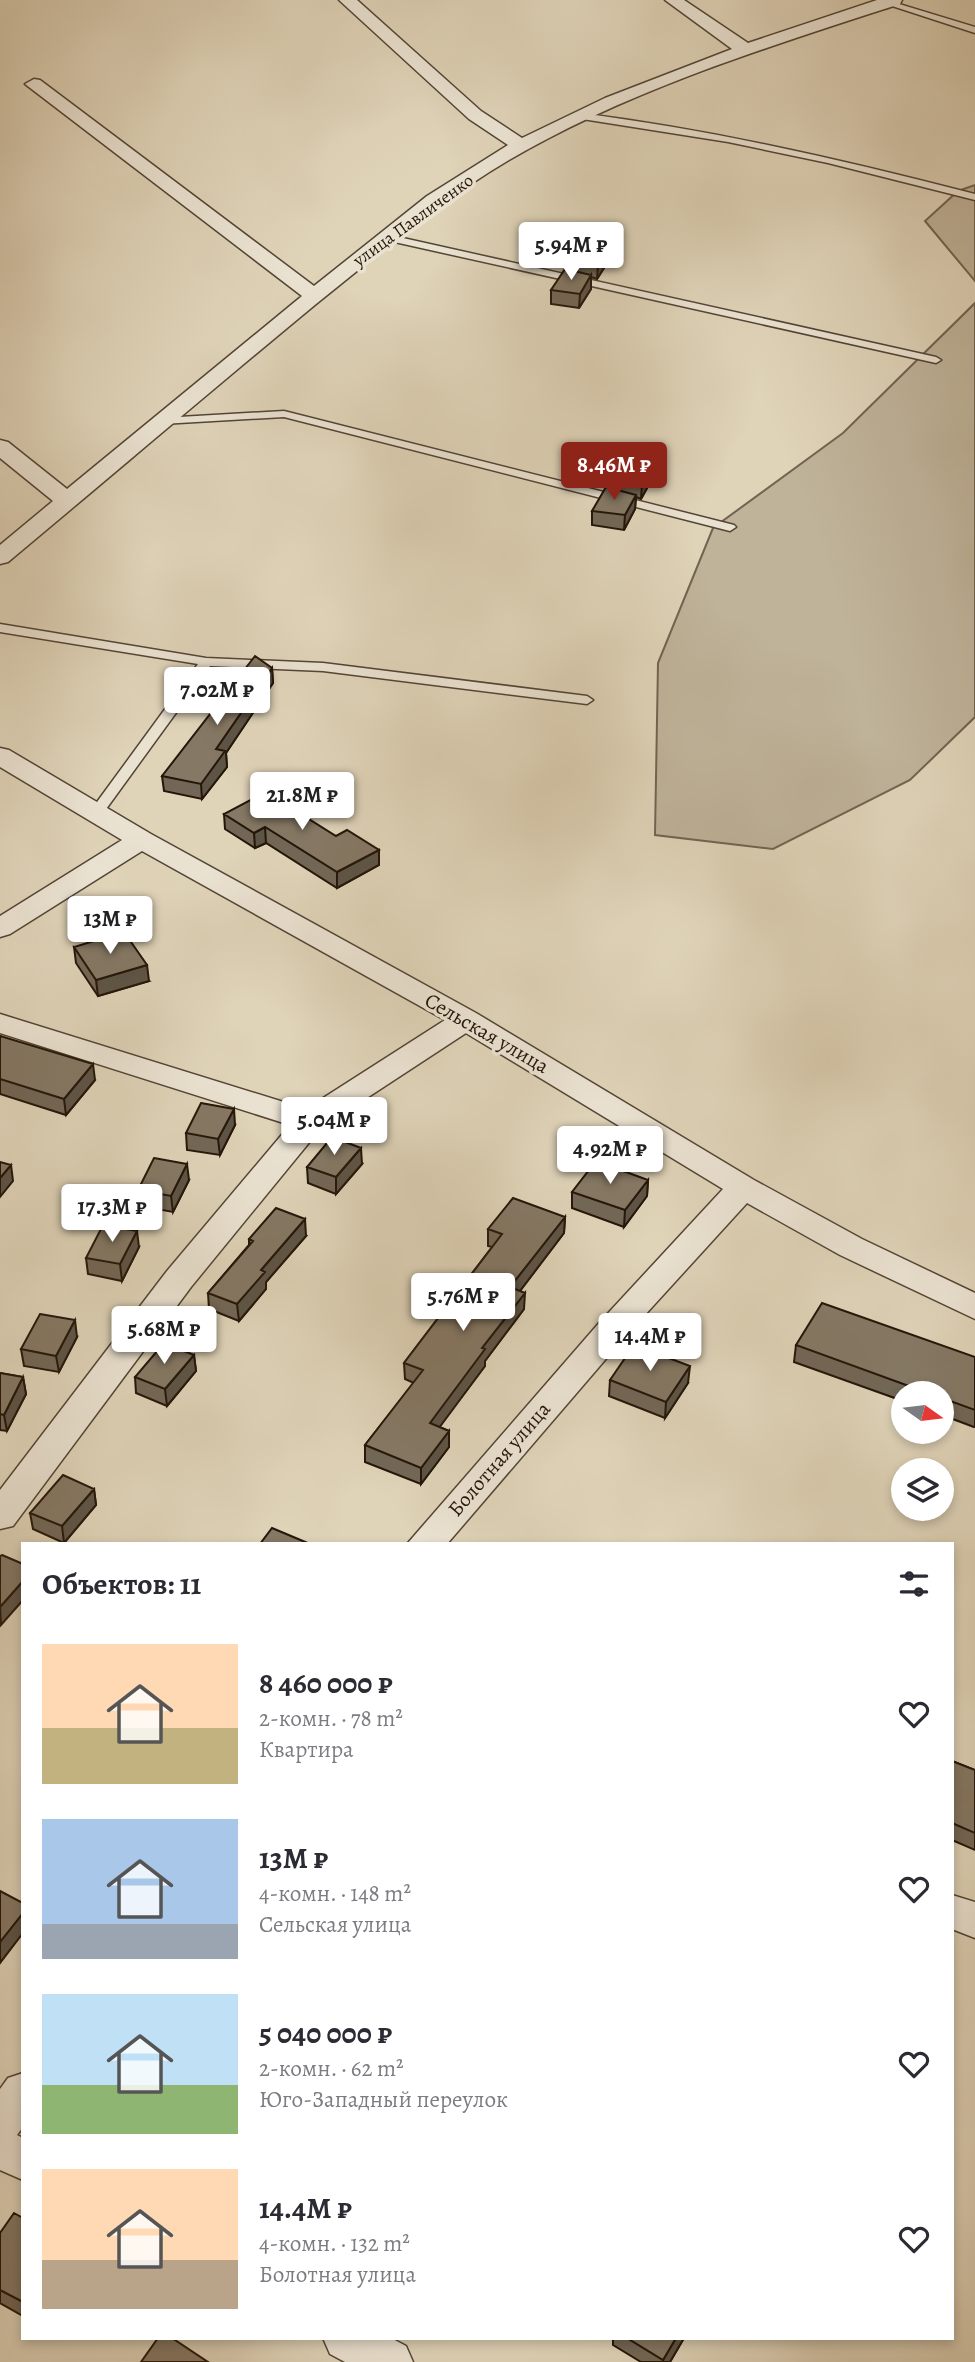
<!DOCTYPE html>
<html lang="ru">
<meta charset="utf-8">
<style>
:root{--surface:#fff;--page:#f7f7f7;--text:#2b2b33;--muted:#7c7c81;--accent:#8f2418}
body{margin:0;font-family:Alegreya,serif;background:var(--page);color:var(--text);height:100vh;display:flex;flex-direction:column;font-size:26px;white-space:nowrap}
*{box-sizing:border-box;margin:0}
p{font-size:23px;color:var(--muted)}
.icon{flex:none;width:38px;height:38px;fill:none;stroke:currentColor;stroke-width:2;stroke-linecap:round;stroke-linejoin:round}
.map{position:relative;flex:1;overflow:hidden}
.details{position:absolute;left:21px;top:1542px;width:933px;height:798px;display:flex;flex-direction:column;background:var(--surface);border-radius:0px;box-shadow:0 4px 10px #0003}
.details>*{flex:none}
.needle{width:46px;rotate:104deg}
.tools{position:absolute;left:891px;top:1381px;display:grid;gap:14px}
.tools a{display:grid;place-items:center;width:63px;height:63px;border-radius:50%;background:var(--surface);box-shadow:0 4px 10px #0003;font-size:35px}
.price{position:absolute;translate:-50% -60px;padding:0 16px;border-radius:7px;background:#fff;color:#222;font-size:23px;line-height:46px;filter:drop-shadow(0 2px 4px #0008)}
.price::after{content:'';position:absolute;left:50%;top:42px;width:21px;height:16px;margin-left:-10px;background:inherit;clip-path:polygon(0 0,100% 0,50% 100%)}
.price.active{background:var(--accent);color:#fff}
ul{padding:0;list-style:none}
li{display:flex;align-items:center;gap:21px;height:175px;padding:0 21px}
li span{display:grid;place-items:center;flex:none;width:196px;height:140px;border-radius:0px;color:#555}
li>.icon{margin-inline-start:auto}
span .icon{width:84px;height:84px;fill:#fffc;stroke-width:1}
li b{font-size:30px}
h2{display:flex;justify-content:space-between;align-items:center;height:84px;padding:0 21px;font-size:30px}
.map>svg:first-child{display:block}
.green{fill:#bfb39a;stroke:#726452;stroke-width:2}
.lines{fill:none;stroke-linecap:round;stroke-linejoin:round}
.lane-casing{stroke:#534536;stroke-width:3}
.street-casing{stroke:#534536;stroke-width:3}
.lane{fill:#eae2d1;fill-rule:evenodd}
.street{fill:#eae2d1;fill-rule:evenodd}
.wall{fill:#726756;stroke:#24160a;stroke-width:2}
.shaded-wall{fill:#5d5446;stroke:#24160a;stroke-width:2}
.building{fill:#857864;stroke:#24160a;stroke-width:2}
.labels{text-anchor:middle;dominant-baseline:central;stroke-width:7;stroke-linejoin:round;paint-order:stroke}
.far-street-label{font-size:18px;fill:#24160a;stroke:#eae2d1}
.street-label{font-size:21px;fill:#24160a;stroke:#eae2d1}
</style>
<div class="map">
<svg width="975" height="2362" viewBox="0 0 975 2362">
<rect width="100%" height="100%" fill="#dfd3b8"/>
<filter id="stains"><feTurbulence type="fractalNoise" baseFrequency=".00286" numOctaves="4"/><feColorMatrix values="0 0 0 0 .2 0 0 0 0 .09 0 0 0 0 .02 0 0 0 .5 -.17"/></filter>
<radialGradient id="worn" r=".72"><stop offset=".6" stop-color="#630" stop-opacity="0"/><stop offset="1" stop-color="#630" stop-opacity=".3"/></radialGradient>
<!-- green -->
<path class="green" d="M975,185v96l-50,-60 33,-30z
M975,303v414l-65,63 -137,69 -118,-14 3,-172 55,-135 130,-95z"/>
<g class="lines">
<!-- lane casing -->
<g class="lane-casing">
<path id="lane" d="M886,0l89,27v6l-89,-29z
M579,113c134,17 265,47 396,81v6l-147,-37 -100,-21 -152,-24v-4z
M385,234l551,123 5,3 -5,3 -555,-124v-4z
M284,411l450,114 2,2 -6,4 -446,-114 -122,7 -6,-3 6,-3z
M0,624l206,34 117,5 264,33 6,4 -6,4 -264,-33 -113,-5 -109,150 -5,1 -7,-4 109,-149 -198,-32z"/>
</g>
<!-- street casing -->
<g class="street-casing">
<path id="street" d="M339,0h18l124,111 41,27 83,-40 127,-49 -67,-49h19l64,43 129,-43h25l-2,4c-133,43 -271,86 -391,156 -70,41 -130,94 -193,144 -103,85 -205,172 -308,258l-8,2v-19l53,-44 -53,-43v-18l8,2 59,47 235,-193 -277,-212 9,-5 6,1 274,206 113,-90 81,-51 -39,-26z
M0,748l9,2 142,84 325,179 278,167 108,59 113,54v26l-135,-64 -93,-52 -124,136 -176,205h-40l192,-221 124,-134 -257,-156 -145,95 -130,159 -178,239 -13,3v-39l167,-219 123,-146 -290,-92v-19l306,95 139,-89 -303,-169 -132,83 -10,3v-21l122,-76 -122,-73z
M952,1895l23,7v36l-23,-9z
M23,2073v54l-6,8 6,3v42l-23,-10v-81l8,-11z
M323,2338h68l15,8 7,16h-68l-15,-8z"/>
</g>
<!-- lane -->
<use href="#lane" class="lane"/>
<!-- street -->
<use href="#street" class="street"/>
</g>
<!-- wall -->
<path class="wall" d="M616,249l-19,30 -6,-2v12l-12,19 -28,-4v-14l20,-20v-11z
M658,455l-1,15 -16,29 -5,-2 -1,12 -11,21 -32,-5v-14l19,-22 1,-12z
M272,668l1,15 -47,70 1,14 -25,32 -38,-8 -2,-15z
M224,814l112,22 43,14v15l-42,23 -71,-45 -11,5 -30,-19z
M74,947l75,34 -51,15 -22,-33z
M0,1036l95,44 -29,35 -66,-21z
M235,1125l-15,30 -33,-5 -1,-17z
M362,1164l-26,30 -28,-11 -1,-16z
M189,1180l-16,32 -33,-6 -2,-16z
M648,1180l-1,16 -23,31 -52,-19v-16z
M565,1217l-1,16 -44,58 4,18 -39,52v5l-46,61 10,4v16l-28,37 -56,-22v-17l49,-62 -9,-4 -1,-16 88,-116 -4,-1v-17z
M306,1236l-40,46v7l-27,32 -30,-12 -1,-16 41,-48v-6z
M139,1247l-17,34 -34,-7 -2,-16z
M77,1337l-18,35 -35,-6 -3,-17z
M796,1345l179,12v69l-1,1 -32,-12v-22h-39v8l-109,-39z
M194,1355l2,16 -29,35 -31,-13 -1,-16z
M0,1373l23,4 3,17 -19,37 -7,-1z
M610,1380l78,3 -23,35 -56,-22z
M94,1489l2,16 -32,38 -31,-14 -3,-16z
M952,1761l23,9v80l-23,-10z
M23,2218v98l-23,-13v-70z
M613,2338h71l-14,24h-29l-28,-17z"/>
<!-- shaded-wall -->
<path class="shaded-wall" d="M616,236v13l-19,30 1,-14z
M591,275v14l-12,19 1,-14z
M658,455l-1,15 -16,29 1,-15z
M636,495l-1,14 -11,21 1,-15z
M272,668l1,15 -47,70 1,14 -25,32 -1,-15 15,-35z
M265,827l1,16 -11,5 -1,-15z
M379,850v15l-42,23v-16z
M147,965l2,16 -51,15 -2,-16z
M93,1064l2,16 -29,35 -2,-16z
M234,1109l1,16 -15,30 -2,-16z
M361,1148l1,16 -26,30v-17z
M187,1164l2,16 -16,32 -2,-16z
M11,1165l2,16 -13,16v-19z
M648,1180l-1,16 -23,31 1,-17z
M565,1217l-1,16 -54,71v-17z
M305,1219l1,17 -40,46v7l-27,32 -2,-17 24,-34z
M137,1231l2,16 -17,34 -2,-17z
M525,1293l-1,16 -39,52v5l-55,74v-17l52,-75z
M75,1320l2,17 -18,35 -3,-16z
M194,1355l2,16 -29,35 -2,-17z
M690,1366l-2,17 -23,35 1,-16z
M23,1377l3,17 -19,37 -3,-16z
M449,1431v16l-28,37v-16z
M94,1489l2,16 -32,38 -2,-17z
M23,1581v19l-22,25 -1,-18z
M23,1913v20l-23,30v-21z
M676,2338h8l-14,24h-7v-2z"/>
<!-- building -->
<path class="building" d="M589,232l27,4 -18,29 -27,-6z
M565,269l26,6 -11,19 -29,-4z
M626,451l32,4 -16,29 -30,-7z
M606,487l30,8 -11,20 -33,-4z
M255,656l17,12 -56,81 9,2 -24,33 -39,-8z
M266,792l70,44 11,-6 32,20 -42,22 -72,-45 -11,6 -30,-19z
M124,932l23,33 -51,15 -22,-33z
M0,1036l93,28 -29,35 -64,-20z
M201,1103l33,6 -16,30 -32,-6z
M332,1137l29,11 -25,29 -29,-10z
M154,1158l33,6 -16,32 -33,-6z
M596,1161l52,19 -23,30 -53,-18z
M0,1162l11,3 -11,13z
M513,1198l52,19 -55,70 15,6 -43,55 3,1 -55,74 19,8 -28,37 -56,-23 58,-75 -19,-7 98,-129 -14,-5z
M276,1208l29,11 -44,51 4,2 -28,32 -29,-11 45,-52 -4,-2z
M103,1225l34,6 -17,33 -34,-6z
M822,1303l153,54v53l-33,-12v-5h-14l-132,-48z
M40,1314l35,6 -19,36 -35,-7z
M164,1343l30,12 -29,34 -30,-12z
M634,1345l56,21 -24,36 -56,-22z
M0,1373l23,4 -19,38 -4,-1z
M63,1475l31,14 -32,37 -32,-13z
M272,1528l38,16h-50z
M2,1555l21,9v17l-23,26v-51z
M952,1761l23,9v63l-23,-10z
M0,1891l23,12v10l-23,29z
M14,2213l9,5v84l-23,-12v-57z
M158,2338h14l36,24h-67z
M627,2338h49l-13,22z"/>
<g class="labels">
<!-- far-street labels -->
<g class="far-street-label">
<text transform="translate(413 220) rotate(-36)">улица Павличенко</text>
</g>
<!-- street labels -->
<g class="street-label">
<text transform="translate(487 1033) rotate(30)">Сельская улица</text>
<text transform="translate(499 1459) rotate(-49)">Болотная улица</text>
</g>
</g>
<rect width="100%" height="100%" filter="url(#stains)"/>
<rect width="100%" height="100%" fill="url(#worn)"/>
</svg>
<div class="tools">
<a><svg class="needle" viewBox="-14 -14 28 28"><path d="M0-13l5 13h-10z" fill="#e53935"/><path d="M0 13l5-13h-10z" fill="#7c7c81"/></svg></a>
<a><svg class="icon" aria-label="layers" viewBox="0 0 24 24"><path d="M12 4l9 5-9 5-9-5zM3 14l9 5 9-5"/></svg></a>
</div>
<b class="price" style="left:571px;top:282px">5.94M ₽</b>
<b class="price active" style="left:614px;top:502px">8.46M ₽</b>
<b class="price" style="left:217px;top:727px">7.02M ₽</b>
<b class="price" style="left:302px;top:832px">21.8M ₽</b>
<b class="price" style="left:110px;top:956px">13M ₽</b>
<b class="price" style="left:334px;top:1157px">5.04M ₽</b>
<b class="price" style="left:610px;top:1186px">4.92M ₽</b>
<b class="price" style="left:112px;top:1244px">17.3M ₽</b>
<b class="price" style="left:463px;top:1333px">5.76M ₽</b>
<b class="price" style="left:164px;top:1366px">5.68M ₽</b>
<b class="price" style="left:650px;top:1373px">14.4M ₽</b>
<section class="details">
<h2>Объектов: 11<svg class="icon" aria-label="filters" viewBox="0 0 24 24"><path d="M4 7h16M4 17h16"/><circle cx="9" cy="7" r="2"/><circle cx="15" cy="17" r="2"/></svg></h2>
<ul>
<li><span style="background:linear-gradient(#ffd9b3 60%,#c2b280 0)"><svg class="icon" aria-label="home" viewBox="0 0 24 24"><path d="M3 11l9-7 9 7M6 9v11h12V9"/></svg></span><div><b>8 460 000 ₽</b><p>2-комн. · 78 m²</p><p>Квартира</p></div><svg class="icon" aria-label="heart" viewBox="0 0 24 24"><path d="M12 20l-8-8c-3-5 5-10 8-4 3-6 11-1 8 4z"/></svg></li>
<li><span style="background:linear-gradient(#a9c7e8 75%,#9aa5b1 0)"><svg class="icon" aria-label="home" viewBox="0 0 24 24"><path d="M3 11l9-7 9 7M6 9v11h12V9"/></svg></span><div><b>13M ₽</b><p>4-комн. · 148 m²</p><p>Сельская улица</p></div><svg class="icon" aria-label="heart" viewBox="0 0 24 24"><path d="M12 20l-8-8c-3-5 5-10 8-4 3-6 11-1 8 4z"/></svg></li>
<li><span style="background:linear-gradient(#bfe0f5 65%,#8fb573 0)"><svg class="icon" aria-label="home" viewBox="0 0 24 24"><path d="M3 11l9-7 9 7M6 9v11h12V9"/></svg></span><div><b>5 040 000 ₽</b><p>2-комн. · 62 m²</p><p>Юго-Западный переулок</p></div><svg class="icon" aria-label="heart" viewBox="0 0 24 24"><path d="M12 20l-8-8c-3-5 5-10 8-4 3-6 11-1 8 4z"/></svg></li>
<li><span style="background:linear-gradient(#ffd9b3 65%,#b9a48a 0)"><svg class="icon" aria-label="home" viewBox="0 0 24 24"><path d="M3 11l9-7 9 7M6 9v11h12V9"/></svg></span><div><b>14.4M ₽</b><p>4-комн. · 132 m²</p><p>Болотная улица</p></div><svg class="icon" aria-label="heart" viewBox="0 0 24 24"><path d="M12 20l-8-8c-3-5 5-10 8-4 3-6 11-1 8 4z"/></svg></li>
</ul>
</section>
</div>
